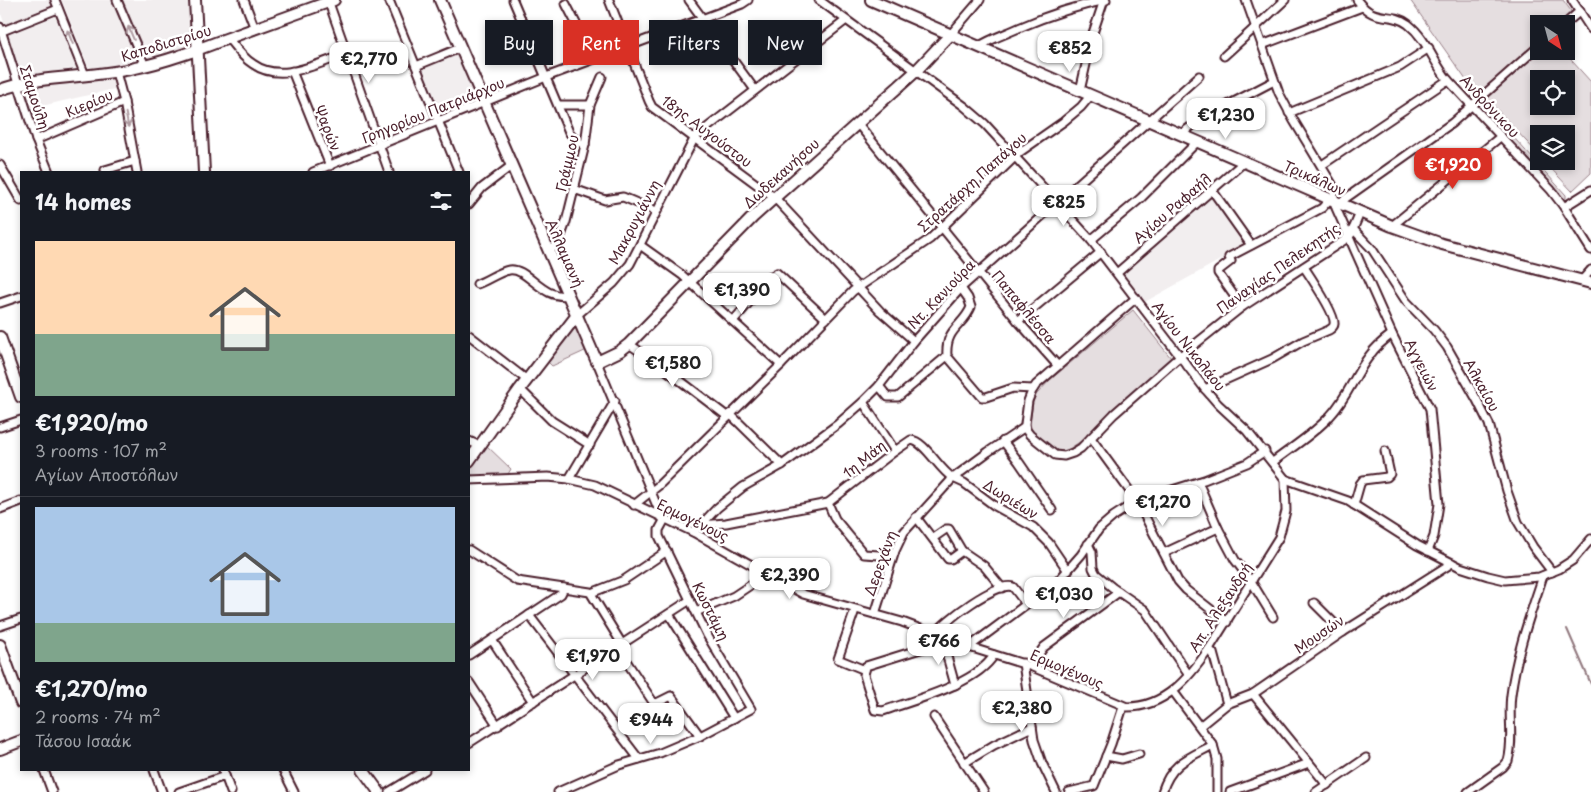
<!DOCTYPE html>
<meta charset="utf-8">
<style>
body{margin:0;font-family:"Playpen Sans",sans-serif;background:#20242c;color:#f1f3f6;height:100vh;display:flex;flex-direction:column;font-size:19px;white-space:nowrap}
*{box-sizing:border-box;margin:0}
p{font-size:16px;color:#9ea1a6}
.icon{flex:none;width:28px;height:28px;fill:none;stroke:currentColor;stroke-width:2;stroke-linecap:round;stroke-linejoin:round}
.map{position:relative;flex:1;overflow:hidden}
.details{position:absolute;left:20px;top:171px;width:450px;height:600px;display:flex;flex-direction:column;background:#171b24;border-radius:0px;box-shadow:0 2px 8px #0003}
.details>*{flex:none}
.top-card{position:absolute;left:485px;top:20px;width:475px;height:45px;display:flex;gap:10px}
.needle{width:32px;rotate:144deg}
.tools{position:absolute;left:1530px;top:15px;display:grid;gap:10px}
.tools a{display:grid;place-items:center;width:45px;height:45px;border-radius:0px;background:#171b24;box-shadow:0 2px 8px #0003;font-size:25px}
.price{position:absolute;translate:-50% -42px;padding:0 11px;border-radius:10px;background:#fff;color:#222;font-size:16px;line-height:32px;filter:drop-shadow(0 1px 2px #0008)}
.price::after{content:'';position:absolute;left:50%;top:30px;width:15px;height:11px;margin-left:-8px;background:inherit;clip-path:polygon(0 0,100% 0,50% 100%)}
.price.current{background:#d93025;color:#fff}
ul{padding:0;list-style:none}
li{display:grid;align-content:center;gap:10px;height:265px;padding:0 15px}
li+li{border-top:1px solid #363941}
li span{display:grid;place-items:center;height:155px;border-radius:0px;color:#555}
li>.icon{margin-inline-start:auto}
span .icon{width:90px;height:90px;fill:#fffc;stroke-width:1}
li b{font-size:21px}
h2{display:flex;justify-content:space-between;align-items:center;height:60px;padding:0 15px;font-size:21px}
.chip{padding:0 18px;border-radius:0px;background:#171b24;box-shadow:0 2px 8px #0003;font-size:18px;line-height:45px}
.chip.current{background:#d93025;color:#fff}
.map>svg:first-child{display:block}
.built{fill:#f2eeef}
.green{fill:#e5dee0;stroke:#987e86;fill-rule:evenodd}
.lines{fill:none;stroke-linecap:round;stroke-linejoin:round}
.stream{stroke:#91787e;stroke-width:2}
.street-casing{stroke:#4a1f2b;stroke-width:11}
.secondary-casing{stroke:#4a1f2b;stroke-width:14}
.street{stroke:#fff;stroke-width:7}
.secondary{stroke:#fff;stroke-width:10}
.oneway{stroke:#ae9aa0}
.labels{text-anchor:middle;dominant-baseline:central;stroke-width:5;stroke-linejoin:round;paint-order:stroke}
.street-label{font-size:14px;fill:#4a1f2b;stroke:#fff}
</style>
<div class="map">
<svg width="1591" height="792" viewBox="0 0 1591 792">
<rect width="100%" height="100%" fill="#fff"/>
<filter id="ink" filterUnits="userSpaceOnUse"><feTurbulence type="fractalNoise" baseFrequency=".02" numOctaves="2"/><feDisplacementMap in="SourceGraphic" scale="10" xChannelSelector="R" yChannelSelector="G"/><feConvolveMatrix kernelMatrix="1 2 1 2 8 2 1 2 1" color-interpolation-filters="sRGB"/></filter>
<g filter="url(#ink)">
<g class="built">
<path d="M0 0H49L52 6 5 25 0 11Z"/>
<path d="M62 0H111L136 60 116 67 90 70Z"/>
<path d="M123 0H191L194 43 146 60Z"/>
<path d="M55 17 76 68 20 77 8 35Z"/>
<path d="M461 53 480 98 442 114 423 69Z"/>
<path d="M112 77 114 89 29 109 23 89Z"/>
<path d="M1211 196 1247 245 1143 303 1122 274Z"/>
</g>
<g class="green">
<path d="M1410 0H1563L1571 11C1564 25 1552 24 1539 24V41L1478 97Z"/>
<path d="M1539 51H1563L1591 82V173L1572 191 1544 161H1566V134H1539V155L1487 99ZM1539 79H1566V106H1539Z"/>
<path d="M1499 125 1505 128 1566 195V198L1564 199 1496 129Z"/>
<path d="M1133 310 1171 358 1081 441 1066 451H1055L1033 433 1031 428 1030 423 1033 402 1036 395 1050 380Z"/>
<path d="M576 327 587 350 552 366 548 362Z"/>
<path d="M486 445 511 469 508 474 474 476 469 473V469Z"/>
</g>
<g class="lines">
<path class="stream" d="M1567 629 1591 684"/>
<defs>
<g id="street">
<path d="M55 0 85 75"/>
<path d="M117 0 145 66"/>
<path d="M244 0 255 29"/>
<path d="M328 0 389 172"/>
<path d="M389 0 459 172"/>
<path d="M513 0 569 132 576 141 585 145"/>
<path d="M609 0 649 101 652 107 774 197 880 311 914 341"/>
<path d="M689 0 755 90"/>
<path d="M819 0 964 106 985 124 1091 240 1205 389 1218 404 1247 431 1285 479 1348 501 1417 545 1460 567 1488 576 1505 580 1539 577 1559 569 1573 560 1591 539"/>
<path d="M1246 0 1279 93 1294 121 1332 184C1335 192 1333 200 1336 208L1392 334 1430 409 1439 504 1434 536 1428 551"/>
<path d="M1357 0C1376 25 1389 10 1408 24 1427 39 1433 62 1448 80L1551 190 1564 207 1591 250"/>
<path d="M1572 0 1591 29"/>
<path d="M566 4 594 58"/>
<path d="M1565 24 1580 11"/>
<path d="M0 27 36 140 49 172"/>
<path d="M0 32 58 9"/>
<path d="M950 35 980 0"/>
<path d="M228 38C235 47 243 58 253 64 281 84 318 63 347 54"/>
<path d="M1262 45 1362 7"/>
<path d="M978 47C992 38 1006 34 1021 27 1049 15 1076 6 1106 0"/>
<path d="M1224 56 1285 0"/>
<path d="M416 66 460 48"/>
<path d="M292 71 330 166"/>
<path d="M116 72 124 102 137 172"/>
<path d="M1080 91 1093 33 1104 0"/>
<path d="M558 105H590"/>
<path d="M1289 113 1400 67 1429 48"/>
<path d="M858 124 1018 321 1058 366"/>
<path d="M1181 134 1201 119 1274 81"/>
<path d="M36 140 124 102"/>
<path d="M0 165 21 201"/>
<path d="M1322 165 1448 80"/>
<path d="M105 170 135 161"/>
<path d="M313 172 546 77 742 4 748 0"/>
<path d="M574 189 605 200 623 197 656 211"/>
<path d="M1212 190 1251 245"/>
<path d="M1339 203 1452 123 1539 46"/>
<path d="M469 204 482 188 511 166"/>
<path d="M1564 207 1591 190"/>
<path d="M1392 226 1500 137"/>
<path d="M1353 229 1372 249 1406 301 1434 330 1447 347 1477 400 1489 424 1507 491 1518 522 1533 547 1552 572"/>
<path d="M1091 240 1141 198 1197 142"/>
<path d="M640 245 682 275 781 365"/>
<path d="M549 253 559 241 566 222 585 145 590 105 602 77"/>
<path d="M1117 273 1244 162"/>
<path d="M1582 280 1591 270"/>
<path d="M477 284C487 281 498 272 509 270 528 267 542 301 569 295"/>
<path d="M961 288 968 298 971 307C963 327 945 328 947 356L982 397H986L1013 388 1033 389"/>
<path d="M1136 298 1036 385 1032 391 1028 401 1025 424 1026 430 1030 435 1055 455 1064 456 1073 453 1081 448 1114 414 1179 357 1242 307 1343 241 1351 234 1360 213"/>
<path d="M0 303 21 296"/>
<path d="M1242 307 1218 273V271L1231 261 1229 257 1322 208 1330 199"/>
<path d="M577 315 614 283 630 264 695 137 845 21"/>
<path d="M733 321 772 276 777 273 826 319"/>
<path d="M1018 321 1101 252"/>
<path d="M469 335 527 380"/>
<path d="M629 344 661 366 728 417"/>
<path d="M597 362 662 518"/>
<path d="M879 386 888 397H898L947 356"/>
<path d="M520 389 552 421 590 445"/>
<path d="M1205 389 1272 359 1303 341 1329 330C1332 328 1334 327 1334 324 1336 315 1310 276 1304 267"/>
<path d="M863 402 895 451"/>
<path d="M730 414 782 465"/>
<path d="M0 427 21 420"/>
<path d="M1091 438 1137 501 1178 581 1186 590 1227 622"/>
<path d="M469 441 480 446"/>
<path d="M1003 441 1019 462 1052 510"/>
<path d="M1273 462C1292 447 1314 434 1330 416 1347 398 1355 374 1370 355 1376 346 1384 340 1392 334"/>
<path d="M569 479 615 401"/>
<path d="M469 480 548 477 569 479 595 485 693 532 803 594 902 622 969 647 1030 666 1127 707C1165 707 1189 678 1209 649L1279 537 1286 511 1285 479"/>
<path d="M1198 482 1218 528 1235 560 1251 581 1273 617"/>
<path d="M828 503 835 519 864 554 879 555 894 553"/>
<path d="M634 505 658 486 781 365 853 291 930 239 1020 152 1063 122 1081 107 1091 95"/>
<path d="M1354 505 1360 484 1363 480 1387 477 1390 474 1385 451"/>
<path d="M0 509 21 501"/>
<path d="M916 517 948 559H951L962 551 984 566 1002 588"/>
<path d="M701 525 717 508 743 487 782 465 838 424 863 402 879 386 914 341 961 288 1199 76"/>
<path d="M693 532 701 525 726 523 828 503 895 451 911 440C925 441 939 470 953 478L988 452 1025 427"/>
<path d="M933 538 946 529H949L962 551"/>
<path d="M1088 544 1092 552 1093 568 1096 574 1113 588 1145 610 1188 674"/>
<path d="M469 550 517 581 590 592 622 644"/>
<path d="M1164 553 1218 528"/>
<path d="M591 593 624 580 667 551"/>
<path d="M1314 603 1343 632"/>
<path d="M855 610 838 659 865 670"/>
<path d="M696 612 734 596 767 574"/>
<path d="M669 614 734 718"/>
<path d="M875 614 895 551 904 532 953 478 964 483 995 506 1033 527 1049 543 1068 571"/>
<path d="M529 615 639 759"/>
<path d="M0 626 21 619"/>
<path d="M935 634C945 620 997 581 1013 587L1026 604"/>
<path d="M945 638 943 642 866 666 864 675 875 710 883 711C914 700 977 684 994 655"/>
<path d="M492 640 533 702"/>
<path d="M943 642 955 685"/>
<path d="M617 647 653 702 657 703 671 696 700 736"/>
<path d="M969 647 1059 580 1081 555 1099 529 1114 516 1137 501 1204 480 1247 463 1265 451"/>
<path d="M1209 649 1213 653 1227 704"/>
<path d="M469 655 561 594 564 588"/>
<path d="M1023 663 1034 740 1042 763 1056 792"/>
<path d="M1030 666 1044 647 1119 592"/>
<path d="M469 682 498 726"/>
<path d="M1173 691 1213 745 1217 759V792"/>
<path d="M1253 694 1327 785"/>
<path d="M934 717 984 792"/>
<path d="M1200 726 1227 704 1253 694 1343 632 1452 563"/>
<path d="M469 743 690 600"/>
<path d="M1106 756 1122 759 1139 754"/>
<path d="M964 763 994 745 1032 727"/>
<path d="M44 770 52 792"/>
<path d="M154 770 162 792"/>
<path d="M223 770 231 792"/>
<path d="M283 770 294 792"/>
<path d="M179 792 225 776"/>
<path d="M389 792 425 770"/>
<path d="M558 792 619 765 660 753 700 736 751 709 707 635 659 536V530L665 519"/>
<path d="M1069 792 1094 786 1111 744 1123 707"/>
<path d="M1162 792C1171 763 1188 758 1213 745"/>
<path d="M1230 792 1309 763"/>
<path d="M1316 792 1366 758"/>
<path d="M1468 792 1503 767 1508 761C1514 740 1508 717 1511 695 1516 654 1530 615 1543 576"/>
</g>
<g id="secondary">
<path d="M195 0 204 172"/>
<path d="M440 0 597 362 620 351 629 344 753 217 915 72 950 35"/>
<path d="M871 0 1392 226 1442 244 1591 283"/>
<path d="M0 90C43 74 91 79 135 68 165 62 194 51 223 40 260 27 297 13 334 0"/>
<path d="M0 337 21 397"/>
<path d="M469 461 520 389 577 315"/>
<path d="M0 645 21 703"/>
<path d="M0 749 21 741"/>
<path d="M363 770 379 792"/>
</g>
</defs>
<use href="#street" class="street-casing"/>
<use href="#secondary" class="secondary-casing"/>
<use href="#street" class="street"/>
<use href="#secondary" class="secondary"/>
</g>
<defs><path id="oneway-shaft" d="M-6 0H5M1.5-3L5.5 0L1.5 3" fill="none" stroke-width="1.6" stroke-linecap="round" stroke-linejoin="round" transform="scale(1.25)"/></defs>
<g class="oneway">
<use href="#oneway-shaft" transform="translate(131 33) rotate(-113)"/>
<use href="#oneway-shaft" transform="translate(70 37) rotate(-112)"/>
<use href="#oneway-shaft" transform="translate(127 120) rotate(79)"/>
</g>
</g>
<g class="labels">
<g class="street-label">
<text transform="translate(166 43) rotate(-17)">Καποδιστρίου</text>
<text transform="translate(35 97) rotate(72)">Σταμούλη</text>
<text transform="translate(89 103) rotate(-23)">Κιερίου</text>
<text transform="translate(1490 106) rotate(47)">Ανδρόνικου</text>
<text transform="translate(433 110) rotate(-22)">Γρηγορίου Πατριάρχου</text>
<text transform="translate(328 128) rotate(68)">Ψαρών</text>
<text transform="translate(707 131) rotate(37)">18ης Αυγούστου</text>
<text transform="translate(567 163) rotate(-77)">Γράμμου</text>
<text transform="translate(781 173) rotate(-42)">Δωδεκανήσου</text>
<text transform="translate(1315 178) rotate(24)">Τρικάλων</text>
<text transform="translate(972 182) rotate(-42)">Στρατάρχη Παπάγου</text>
<text transform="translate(1172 208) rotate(-41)">Αγίου Ραφαήλ</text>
<text transform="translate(634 222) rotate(-62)">Μακρυγιάννη</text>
<text transform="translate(565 253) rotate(66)">Αλλαμανή</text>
<text transform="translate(1278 268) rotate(-35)">Παναγίας Πελεκητής</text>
<text transform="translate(941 294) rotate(-46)">Ντ. Κανιούρα</text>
<text transform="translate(1024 307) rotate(50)">Παπαφλέσσα</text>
<text transform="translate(1189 346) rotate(52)">Αγίου Νικολάου</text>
<text transform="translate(1422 365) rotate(63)">Αγγειών</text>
<text transform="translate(1482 385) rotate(61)">Αλκαίου</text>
<text transform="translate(864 459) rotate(-39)">1η Μάη</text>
<text transform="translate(1011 499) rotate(32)">Δωριέων</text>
<text transform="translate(693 520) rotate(26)">Ερμογένους</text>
<text transform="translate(880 563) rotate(-70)">Δερεχάνη</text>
<text transform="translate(1220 607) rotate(-57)">Απ. Αλεξανδρή</text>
<text transform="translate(711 611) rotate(63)">Κωστάμη</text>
<text transform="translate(1319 634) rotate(-34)">Μουσών</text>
<text transform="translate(1067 669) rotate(23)">Ερμογένους</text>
</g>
</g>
</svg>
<div class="tools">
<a><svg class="needle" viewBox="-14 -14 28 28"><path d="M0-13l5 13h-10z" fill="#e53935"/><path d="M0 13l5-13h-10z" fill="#9ea1a6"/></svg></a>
<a><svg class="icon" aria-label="locate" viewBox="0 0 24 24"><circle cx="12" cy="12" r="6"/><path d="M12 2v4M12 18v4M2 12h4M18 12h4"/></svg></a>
<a><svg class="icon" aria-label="layers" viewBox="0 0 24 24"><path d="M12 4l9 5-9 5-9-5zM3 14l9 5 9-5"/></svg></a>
</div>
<b class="price" style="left:1070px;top:73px">€852</b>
<b class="price" style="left:369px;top:84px">€2,770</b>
<b class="price" style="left:1226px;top:140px">€1,230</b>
<b class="price current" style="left:1453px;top:190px">€1,920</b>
<b class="price" style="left:1064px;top:227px">€825</b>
<b class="price" style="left:742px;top:315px">€1,390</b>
<b class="price" style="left:673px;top:388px">€1,580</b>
<b class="price" style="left:1163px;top:527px">€1,270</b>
<b class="price" style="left:790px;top:600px">€2,390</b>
<b class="price" style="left:1064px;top:619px">€1,030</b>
<b class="price" style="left:939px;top:666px">€766</b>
<b class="price" style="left:593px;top:681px">€1,970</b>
<b class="price" style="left:1022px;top:733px">€2,380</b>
<b class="price" style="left:651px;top:745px">€944</b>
<div class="top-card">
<a class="chip">Buy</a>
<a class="chip current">Rent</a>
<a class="chip">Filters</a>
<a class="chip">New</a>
</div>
<section class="details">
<h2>14 homes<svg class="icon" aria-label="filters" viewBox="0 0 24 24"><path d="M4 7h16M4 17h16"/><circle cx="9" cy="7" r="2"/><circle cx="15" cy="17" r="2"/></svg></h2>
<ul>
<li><span style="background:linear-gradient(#ffd9b3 60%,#7fa58c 0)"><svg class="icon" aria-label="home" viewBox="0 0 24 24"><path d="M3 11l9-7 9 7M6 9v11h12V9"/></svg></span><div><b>€1,920/mo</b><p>3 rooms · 107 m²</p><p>Αγίων Αποστόλων</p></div></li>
<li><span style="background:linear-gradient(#a9c7e8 75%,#7fa58c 0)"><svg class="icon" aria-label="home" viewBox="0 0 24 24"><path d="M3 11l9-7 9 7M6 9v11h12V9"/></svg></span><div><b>€1,270/mo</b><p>2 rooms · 74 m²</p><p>Τάσου Ισαάκ</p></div></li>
</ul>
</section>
</div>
